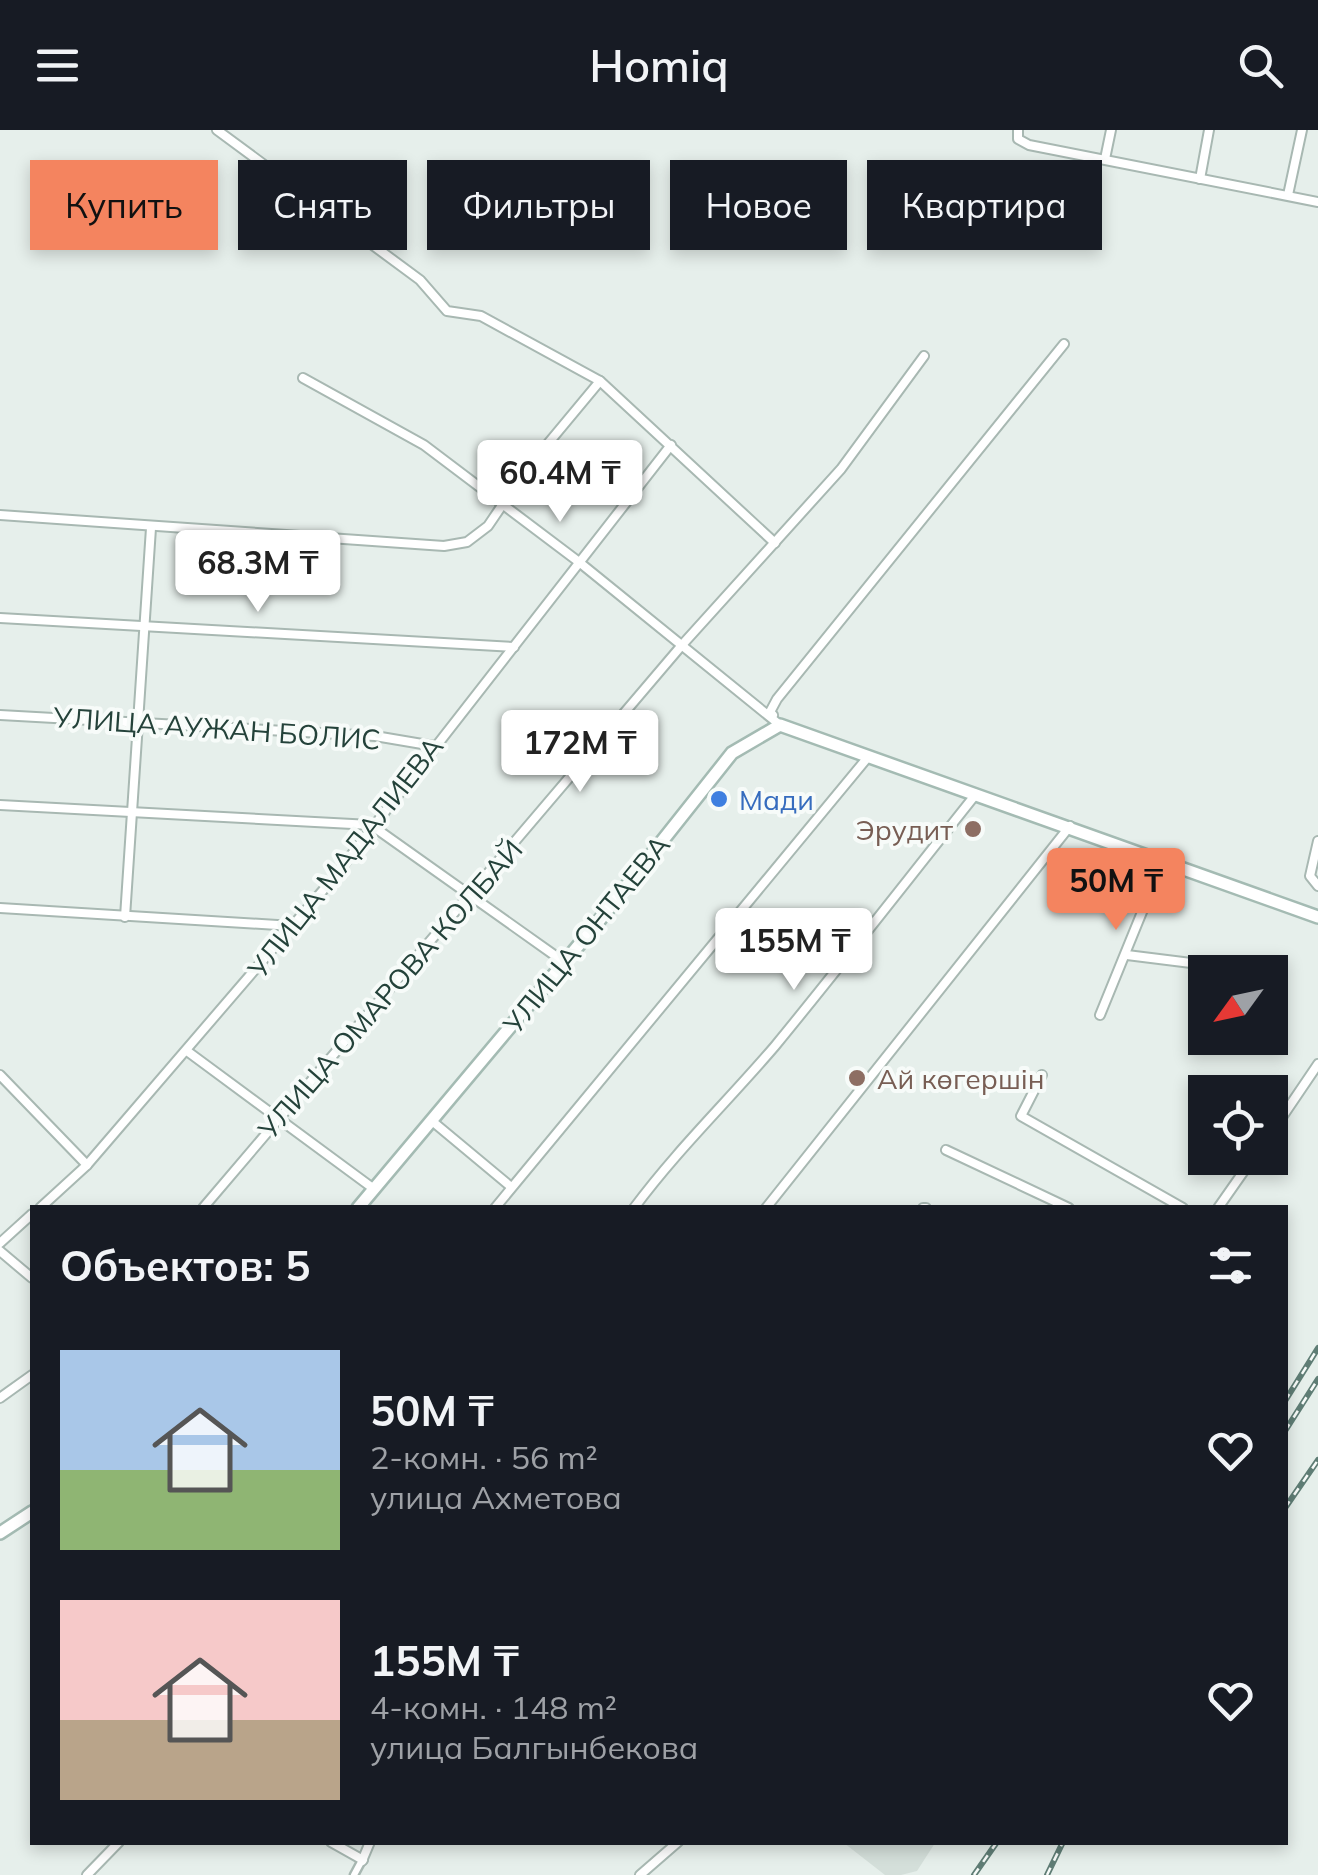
<!DOCTYPE html>
<html lang="ru">
<meta charset="utf-8">
<style>
body{margin:0;font-family:Mulish,sans-serif;background:#20242c;color:#f1f3f6;height:100vh;display:flex;flex-direction:column;font-size:38px;white-space:nowrap}
*{box-sizing:border-box;margin:0}
p{font-size:32px;color:#9ea1a6}
.icon{flex:none;width:55px;height:55px;fill:none;stroke:currentColor;stroke-width:2;stroke-linecap:round;stroke-linejoin:round}
.map{position:relative;flex:1;overflow:hidden}
.panel{position:absolute;left:30px;top:1075px;width:1258px;height:640px;display:flex;flex-direction:column;background:#171b24;border-radius:0px;box-shadow:0 5px 15px #0003}
.panel>*{flex:none}
.guide{position:absolute;left:30px;top:30px;width:1260px;height:90px;display:flex;gap:20px}
.needle{width:65px;rotate:237deg}
.fabs{position:absolute;left:1188px;top:825px;display:grid;gap:20px}
.fabs a{display:grid;place-items:center;width:100px;height:100px;border-radius:0px;background:#171b24;box-shadow:0 5px 15px #0003;font-size:50px}
.price{position:absolute;translate:-50% -85px;padding:0 22px;border-radius:10px;background:#fff;color:#222;font-size:32px;line-height:65px;filter:drop-shadow(0 2px 5px #0008)}
.price::after{content:'';position:absolute;left:50%;top:60px;width:30px;height:22px;margin-left:-15px;background:inherit;clip-path:polygon(0 0,100% 0,50% 100%)}
.price.selected{background:#f4845f;color:#111}
ul{padding:0;list-style:none}
li{display:flex;align-items:center;gap:30px;height:250px;padding:0 30px}
li span{display:grid;place-items:center;flex:none;width:280px;height:200px;border-radius:0px;color:#555}
li>.icon{margin-inline-start:auto}
span .icon{width:120px;height:120px;fill:#fffc;stroke-width:1}
li b{font-size:42px}
h2{display:flex;justify-content:space-between;align-items:center;height:120px;padding:0 30px;font-size:42px}
.chip{padding:0 35px;border-radius:0px;background:#171b24;box-shadow:0 5px 15px #0003;font-size:35px;line-height:90px}
.chip.selected{background:#f4845f;color:#111}
header{display:flex;justify-content:space-between;align-items:center;height:130px;padding:0 30px;background:#171b24;font-size:45px;font-weight:600}
.map>svg:first-child{display:block}
.built{fill:#d4dfda}
.lines{fill:none;stroke-linecap:round;stroke-linejoin:round}
.pedestrian-casing{stroke:#a8b8b2;stroke-width:11}
.minor-casing{stroke:#a8b8b2;stroke-width:12}
.secondary-casing{stroke:#a4bbb3;stroke-width:16}
.pedestrian{stroke:#fff;stroke-width:6}
.minor{stroke:#fff;stroke-width:8}
.secondary{stroke:#fff;stroke-width:11}
.rail-casing{stroke:#5f7d75;stroke-width:6}
.rail{stroke:#f7fbf9;stroke-width:2.5;stroke-dasharray:8;stroke-linecap:butt}
.shop-dot{fill:#3f7fe0;stroke:#f7fbf9;stroke-width:4}
.education-dot{fill:#8d6e63;stroke:#f7fbf9;stroke-width:4}
.labels{text-anchor:middle;dominant-baseline:central;stroke-width:8;stroke-linejoin:round;paint-order:stroke}
.street-label{font-size:28px;fill:#24423a;stroke:#f7fbf9}
.shop-label{font-size:28px;fill:#366cbe;stroke:#f7fbf9;text-anchor:start}
.education-label{font-size:28px;fill:#785e54;stroke:#f7fbf9;text-anchor:end}
</style>
<header><svg class="icon" aria-label="menu" viewBox="0 0 24 24"><path d="M4 6h16M4 12h16M4 18h16"/></svg>Homiq<svg class="icon" aria-label="search" viewBox="0 0 24 24"><circle cx="10" cy="10" r="6"/><path d="M15 15l6 6"/></svg></header>
<div class="map">
<svg width="1318" height="1745" viewBox="0 0 1318 1745">
<rect width="100%" height="100%" fill="#e6efeb"/>
<path class="built" d="M844 1713H935L917 1741 901 1745H885Z"/>
<g class="lines">
<defs>
<path id="pedestrian" d="M354 1745 361 1732"/>
<g id="minor">
<path d="M217 0 420 150 447 181 481 186 600 251 775 413"/>
<path d="M1018 0V9L1029 15 1318 72"/>
<path d="M1105 29 1111 0"/>
<path d="M1200 49 1209 0"/>
<path d="M1288 65 1302 0"/>
<path d="M303 248 424 315 579 432 780 595"/>
<path d="M0 385 444 416 467 412 488 396 526 340 600 251"/>
<path d="M0 488 514 517"/>
<path d="M0 585 375 606 434 616"/>
<path d="M773 585 770 582 777 569 1064 214"/>
<path d="M0 675 371 695 564 832"/>
<path d="M1318 711 1310 746 1318 756"/>
<path d="M0 778 293 796"/>
<path d="M125 787 151 398"/>
<path d="M1127 825 1191 833"/>
<path d="M1100 885 1162 733"/>
<path d="M187 921 374 1059"/>
<path d="M0 945 87 1035"/>
<path d="M1042 945 1021 986 1183 1078"/>
<path d="M432 991 510 1056"/>
<path d="M1270 1005 1318 934"/>
<path d="M946 1020 1069 1078"/>
<path d="M40 1078 87 1035 331 751 671 315"/>
<path d="M203 1078 682 515 841 339 924 226"/>
<path d="M495 1078 868 627"/>
<path d="M634 1078C677 1020 728 971 775 916 843 833 909 748 976 664"/>
<path d="M766 1078 1070 696"/>
<path d="M923 1078H926"/>
<path d="M1218 1078 1253 1028"/>
<path d="M0 1113 32 1084"/>
<path d="M0 1121 32 1148"/>
<path d="M0 1268 32 1245"/>
<path d="M331 1712 363 1730"/>
<path d="M362 1731 370 1712"/>
<path d="M87 1745 119 1712"/>
<path d="M640 1745 678 1712"/>
</g>
<g id="secondary">
<path d="M358 1078 594 797 732 623 780 595 1318 787"/>
<path d="M0 1403 32 1382"/>
</g>
</defs>
<use href="#pedestrian" class="pedestrian-casing"/>
<use href="#minor" class="minor-casing"/>
<use href="#secondary" class="secondary-casing"/>
<use href="#pedestrian" class="pedestrian"/>
<use href="#minor" class="minor"/>
<use href="#secondary" class="secondary"/>
<defs>
<g id="rail">
<path d="M1285 1271 1318 1218"/>
<path d="M1285 1301 1318 1249"/>
<path d="M1285 1378 1318 1330"/>
<path d="M974 1745 997 1712"/>
<path d="M1047 1745 1063 1712"/>
</g>
</defs>
<use href="#rail" class="rail-casing"/>
<use href="#rail" class="rail"/>
</g>
<circle class="shop-dot" cx="719" cy="669" r="10"/>
<g class="education-dot">
<circle cx="973" cy="699" r="10"/>
<circle cx="857" cy="948" r="10"/>
</g>
<g class="labels">
<g class="street-label">
<text transform="translate(217 598) rotate(4)">УЛИЦА АУЖАН БОЛИС</text>
<text transform="translate(345 727) rotate(-52)">УЛИЦА МАДАЛИЕВА</text>
<text transform="translate(586 804) rotate(-51)">УЛИЦА ОНТАЕВА</text>
<text transform="translate(390 859) rotate(-49)">УЛИЦА ОМАРОВА КОЛБАЙ</text>
</g>
<g class="shop-label">
<text x="739" y="669">Мади</text>
</g>
<g class="education-label">
<text x="953" y="699">Эрудит</text>
<text x="877" y="948" text-anchor="start">Ай көгершін</text>
</g>
</g>
</svg>
<div class="fabs">
<a><svg class="needle" viewBox="-14 -14 28 28"><path d="M0-13l5 13h-10z" fill="#e53935"/><path d="M0 13l5-13h-10z" fill="#9ea1a6"/></svg></a>
<a><svg class="icon" aria-label="locate" viewBox="0 0 24 24"><circle cx="12" cy="12" r="6"/><path d="M12 2v4M12 18v4M2 12h4M18 12h4"/></svg></a>
</div>
<b class="price" style="left:560px;top:395px">60.4M ₸</b>
<b class="price" style="left:258px;top:485px">68.3M ₸</b>
<b class="price" style="left:580px;top:665px">172M ₸</b>
<b class="price selected" style="left:1116px;top:803px">50M ₸</b>
<b class="price" style="left:794px;top:863px">155M ₸</b>
<div class="guide">
<a class="chip selected">Купить</a>
<a class="chip">Снять</a>
<a class="chip">Фильтры</a>
<a class="chip">Новое</a>
<a class="chip">Квартира</a>
</div>
<section class="panel">
<h2>Объектов: 5<svg class="icon" aria-label="filters" viewBox="0 0 24 24"><path d="M4 7h16M4 17h16"/><circle cx="9" cy="7" r="2"/><circle cx="15" cy="17" r="2"/></svg></h2>
<ul>
<li><span style="background:linear-gradient(#a9c7e8 60%,#8fb573 0)"><svg class="icon" aria-label="home" viewBox="0 0 24 24"><path d="M3 11l9-7 9 7M6 9v11h12V9"/></svg></span><div><b>50M ₸</b><p>2-комн. · 56 m²</p><p>улица Ахметова</p></div><svg class="icon" aria-label="heart" viewBox="0 0 24 24"><path d="M12 20l-8-8c-3-5 5-10 8-4 3-6 11-1 8 4z"/></svg></li>
<li><span style="background:linear-gradient(#f6c9c9 60%,#b9a48a 0)"><svg class="icon" aria-label="home" viewBox="0 0 24 24"><path d="M3 11l9-7 9 7M6 9v11h12V9"/></svg></span><div><b>155M ₸</b><p>4-комн. · 148 m²</p><p>улица Балгынбекова</p></div><svg class="icon" aria-label="heart" viewBox="0 0 24 24"><path d="M12 20l-8-8c-3-5 5-10 8-4 3-6 11-1 8 4z"/></svg></li>
</ul>
</section>
</div>
